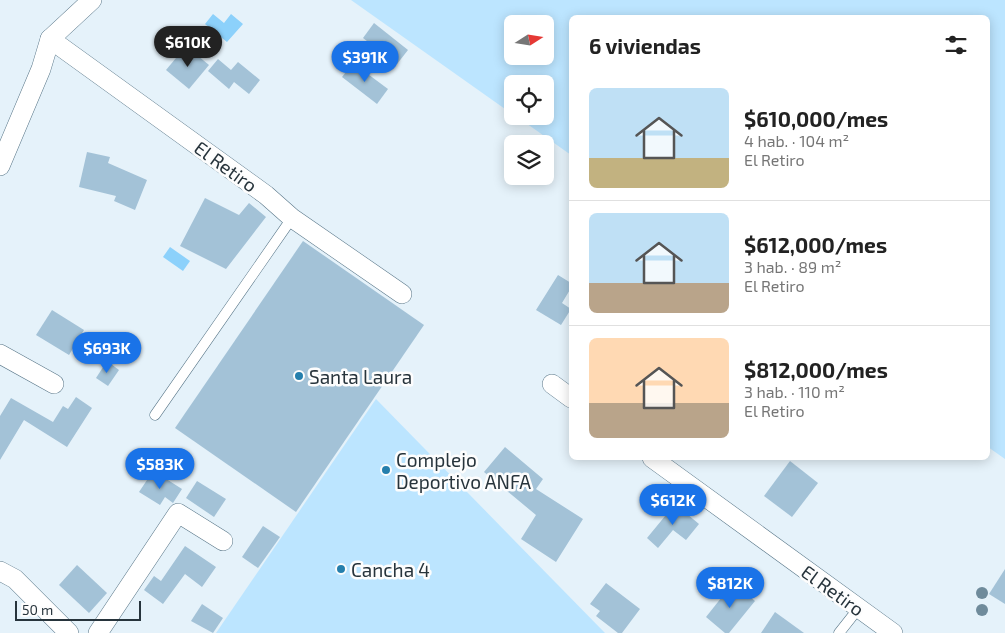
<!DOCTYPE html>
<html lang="es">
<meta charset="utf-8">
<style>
body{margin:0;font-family:"Exo 2",sans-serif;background:#f6f6f6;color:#222;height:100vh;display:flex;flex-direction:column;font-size:19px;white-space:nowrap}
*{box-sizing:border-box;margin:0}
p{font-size:16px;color:#767676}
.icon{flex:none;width:28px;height:28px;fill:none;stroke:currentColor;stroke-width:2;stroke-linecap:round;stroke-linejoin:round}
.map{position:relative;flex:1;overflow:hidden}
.details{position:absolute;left:569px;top:15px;width:421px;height:445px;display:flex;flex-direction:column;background:#fff;border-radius:8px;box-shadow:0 2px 12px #0003}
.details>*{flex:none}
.needle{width:32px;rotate:78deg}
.fabs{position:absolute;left:504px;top:15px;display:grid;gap:10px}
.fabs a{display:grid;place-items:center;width:50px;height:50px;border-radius:8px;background:#fff;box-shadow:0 2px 12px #0003;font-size:25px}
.scale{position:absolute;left:15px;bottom:12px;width:126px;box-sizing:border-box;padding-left:5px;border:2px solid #27343c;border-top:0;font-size:14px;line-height:18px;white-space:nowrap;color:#27343c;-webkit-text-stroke:4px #fdfdfd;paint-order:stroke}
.price{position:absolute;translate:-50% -42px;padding:0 11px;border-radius:18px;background:#1a73e8;color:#fff;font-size:16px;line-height:32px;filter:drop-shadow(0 1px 2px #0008)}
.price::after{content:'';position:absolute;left:50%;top:30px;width:15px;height:11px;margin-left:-8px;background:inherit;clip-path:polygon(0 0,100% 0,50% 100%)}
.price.current{background:#222;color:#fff}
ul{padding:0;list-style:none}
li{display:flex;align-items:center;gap:15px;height:125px;padding:0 20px}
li+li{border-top:1px solid #e0e0e0}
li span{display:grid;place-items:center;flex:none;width:140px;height:100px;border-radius:8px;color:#555}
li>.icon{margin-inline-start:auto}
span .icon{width:60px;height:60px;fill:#fffc;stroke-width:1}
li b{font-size:21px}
h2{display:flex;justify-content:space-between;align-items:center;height:60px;padding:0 20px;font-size:21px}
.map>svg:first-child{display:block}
.green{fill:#bce5ff;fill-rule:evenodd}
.water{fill:#8cd1fb}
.building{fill:#a3c2d7}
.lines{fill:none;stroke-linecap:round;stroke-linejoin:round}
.lane-casing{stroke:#577587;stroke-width:11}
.street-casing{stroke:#577587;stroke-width:20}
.lane{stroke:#fff;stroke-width:10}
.street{stroke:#fff;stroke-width:19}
.tree{fill:#6f8b9b}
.poi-dot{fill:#257fad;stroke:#fdfdfd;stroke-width:2}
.labels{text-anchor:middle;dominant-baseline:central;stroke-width:5;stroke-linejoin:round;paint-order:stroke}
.street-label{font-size:19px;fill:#27343c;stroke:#fdfdfd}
.poi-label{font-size:19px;fill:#27343c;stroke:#fdfdfd;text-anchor:start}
</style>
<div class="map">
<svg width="1005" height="633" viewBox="0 0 1005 633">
<rect width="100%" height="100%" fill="#e5f2fa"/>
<g class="green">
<path d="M351 0H1005V459L988 447V18H571V155L516 116H545V84H512V114ZM512 24H545V56H512Z"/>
<path d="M376 399 605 633H216Z"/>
</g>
<g class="water">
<path d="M213 14 224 23 231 14 243 24 227 42 205 24Z"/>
<path d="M170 247 190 261 183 271 163 257Z"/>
</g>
<g class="building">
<path d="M374 23 408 50 397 64 363 38Z"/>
<path d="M186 46 209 65 189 89 166 70Z"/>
<path d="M218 59 231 70 238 62 260 80 249 94 234 82 229 89 208 71Z"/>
<path d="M353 63 388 89 377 104 342 77Z"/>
<path d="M87 152 110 157 108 163 147 180 135 210 114 201 116 196 79 187Z"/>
<path d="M205 198 239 215 249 203 266 217 226 269 180 246Z"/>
<path d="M303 241 424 325 296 512 175 428Z"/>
<path d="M558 275 571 283V288L562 303 571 309 561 325 536 310Z"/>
<path d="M52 310 84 330 69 355 36 335Z"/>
<path d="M107 361 119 370 108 386 96 378Z"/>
<path d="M76 397 92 408 67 447 24 420 0 460V416L11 398 53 422 63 406 68 409Z"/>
<path d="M505 447 543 479 536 489 583 519 556 562 521 539 536 515 484 472Z"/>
<path d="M790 461 818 483 792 517 764 496Z"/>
<path d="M160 475 182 489 173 503 165 497 160 505 139 492 149 477 156 481Z"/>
<path d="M197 481 226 499 214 517 186 498Z"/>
<path d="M675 504 699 524 686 540 673 530 658 548 647 538Z"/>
<path d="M263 526 280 537 258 568 242 557Z"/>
<path d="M185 546 216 567 202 587 185 574 163 604 144 590 154 576 161 581Z"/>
<path d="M77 565 107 593 89 613 59 585Z"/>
<path d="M1005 569V604L989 594Z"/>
<path d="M606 583 640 609 622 633H618L596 616 600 611 590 604Z"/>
<path d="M733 583 755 601 729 633H725L706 617Z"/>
<path d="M202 604 223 618 213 633 191 621Z"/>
<path d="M775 612 804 633H761Z"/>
</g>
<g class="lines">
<defs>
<g id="lane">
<path d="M155 415 292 218"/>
<path d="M839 633 858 609"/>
</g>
<g id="street">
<path d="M50 39 266 195 292 218 402 294"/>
<path d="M0 166 41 69 50 39 92 0"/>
<path d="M0 354 54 384"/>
<path d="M552 384 571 398"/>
<path d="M652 458 893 633"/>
<path d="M0 571 15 579 69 633"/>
<path d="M98 633 178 513 223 541"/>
</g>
</defs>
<use href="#lane" class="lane-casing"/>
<use href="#street" class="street-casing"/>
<use href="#lane" class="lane"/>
<use href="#street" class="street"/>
</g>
<g class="tree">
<circle cx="982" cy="593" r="6"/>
<circle cx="982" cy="610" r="6"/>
</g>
<g class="poi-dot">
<circle cx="299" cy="376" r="5"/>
<circle cx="386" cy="470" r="5"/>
<circle cx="341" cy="569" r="5"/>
</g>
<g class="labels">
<g class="street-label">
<text transform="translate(226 166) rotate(36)">El Retiro</text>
<text transform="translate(833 590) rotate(36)">El Retiro</text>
</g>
<g class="poi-label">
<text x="309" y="376">Santa Laura</text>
<text x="396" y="459">Complejo<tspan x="396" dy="22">Deportivo ANFA</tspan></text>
<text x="351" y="569">Cancha 4</text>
</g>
</g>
</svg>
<div class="fabs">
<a><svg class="needle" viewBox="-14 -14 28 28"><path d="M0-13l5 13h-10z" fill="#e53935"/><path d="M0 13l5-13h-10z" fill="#767676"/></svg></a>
<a><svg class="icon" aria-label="locate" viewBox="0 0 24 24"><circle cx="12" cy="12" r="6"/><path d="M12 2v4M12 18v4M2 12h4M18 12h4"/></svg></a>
<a><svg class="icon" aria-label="layers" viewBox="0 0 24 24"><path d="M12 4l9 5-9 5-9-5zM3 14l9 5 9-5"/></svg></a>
</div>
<div class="scale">50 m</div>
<b class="price current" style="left:188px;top:68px">$610K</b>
<b class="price" style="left:365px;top:83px">$391K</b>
<b class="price" style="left:107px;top:374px">$693K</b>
<b class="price" style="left:160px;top:490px">$583K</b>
<b class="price" style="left:673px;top:526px">$612K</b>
<b class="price" style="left:730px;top:609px">$812K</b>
<section class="details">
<h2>6 viviendas<svg class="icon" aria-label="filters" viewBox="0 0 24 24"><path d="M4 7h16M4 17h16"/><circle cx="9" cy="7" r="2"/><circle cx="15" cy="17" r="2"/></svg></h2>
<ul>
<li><span style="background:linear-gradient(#bfe0f5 70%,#c2b280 0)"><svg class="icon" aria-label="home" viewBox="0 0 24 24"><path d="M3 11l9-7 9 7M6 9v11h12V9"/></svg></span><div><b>$610,000/mes</b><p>4 hab. · 104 m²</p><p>El Retiro</p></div></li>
<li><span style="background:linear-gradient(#bfe0f5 70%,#b9a48a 0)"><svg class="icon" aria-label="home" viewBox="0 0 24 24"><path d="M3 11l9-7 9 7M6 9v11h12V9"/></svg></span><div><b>$612,000/mes</b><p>3 hab. · 89 m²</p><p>El Retiro</p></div></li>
<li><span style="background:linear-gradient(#ffd9b3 65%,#b9a48a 0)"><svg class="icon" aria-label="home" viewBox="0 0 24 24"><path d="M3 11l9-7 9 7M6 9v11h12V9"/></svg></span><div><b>$812,000/mes</b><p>3 hab. · 110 m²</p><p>El Retiro</p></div></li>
</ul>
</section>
</div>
